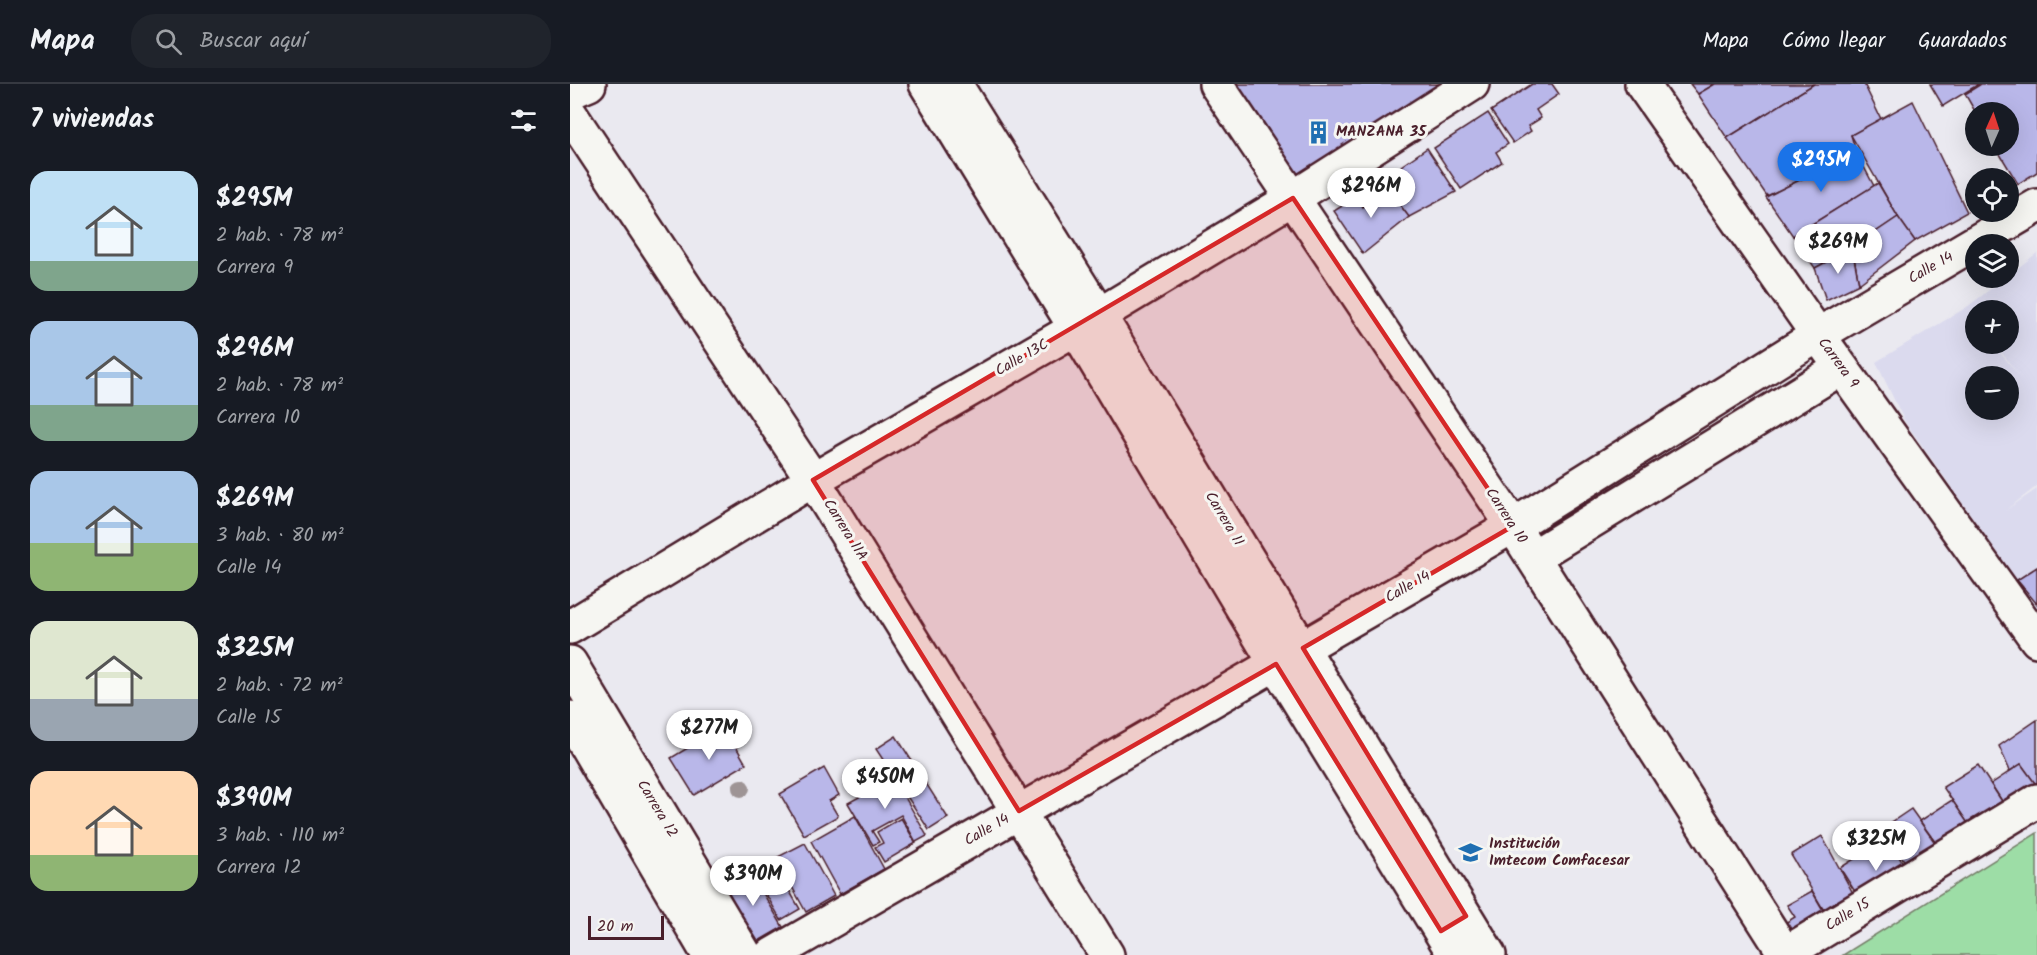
<!DOCTYPE html>
<html lang="es">
<meta charset="utf-8">
<style>
body{margin:0;font-family:Kalam,sans-serif;background:#20242c;color:#f1f3f6;height:100vh;display:flex;flex-direction:column;font-size:22px;white-space:nowrap}
*{box-sizing:border-box;margin:0}
p{font-size:20px;color:#9ea1a6}
.icon{flex:none;width:33px;height:33px;fill:none;stroke:currentColor;stroke-width:2;stroke-linecap:round;stroke-linejoin:round}
.map{position:relative;flex:1;overflow:hidden}
.drawer{display:flex;flex-direction:column;background:#171b24;width:570px}
.drawer>*{flex:none}
.needle{width:39px;rotate:3deg}
.buttons{position:absolute;left:1395px;top:18px;display:grid;gap:12px}
.buttons a{display:grid;place-items:center;width:54px;height:54px;border-radius:50%;background:#171b24;box-shadow:0 6px 24px #0002;font-size:30px}
.scale{position:absolute;left:18px;bottom:15px;width:76px;box-sizing:border-box;padding-left:6px;border:3px solid #4a1f2b;border-top:0;font-size:16px;line-height:21px;white-space:nowrap;color:#4a1f2b;-webkit-text-stroke:4px #f6f6f2;paint-order:stroke}
.price{position:absolute;translate:-50% -51px;padding:0 14px;border-radius:21px;background:#fff;color:#222;font-size:20px;line-height:39px;filter:drop-shadow(0 2px 3px #0008)}
.price::after{content:'';position:absolute;left:50%;top:36px;width:18px;height:14px;margin-left:-9px;background:inherit;clip-path:polygon(0 0,100% 0,50% 100%)}
.price.active{background:#1a73e8;color:#fff}
ul{padding:0;list-style:none}
li{display:flex;align-items:center;gap:18px;height:150px;padding:0 30px}
li span{display:grid;place-items:center;flex:none;width:168px;height:120px;border-radius:18px;color:#555}
li>.icon{margin-inline-start:auto}
span .icon{width:72px;height:72px;fill:#fffc;stroke-width:1}
li b{font-size:26px}
h2{display:flex;justify-content:space-between;align-items:center;height:72px;padding:0 30px;font-size:26px}
header{display:flex;align-items:center;gap:36px;box-sizing:border-box;height:84px;padding:0 30px;background:#171b24;border-bottom:2px solid #363941}
header strong{font-size:28px}
nav{display:flex;gap:33px;margin-inline-start:auto;font-size:21px}
.search{width:420px;height:54px;background:#20242c;display:flex;align-items:center;gap:15px;box-sizing:border-box;padding:0 21px;border-radius:24px;color:#9ea1a6;font-size:22px}
main{display:flex;flex:1;min-height:0}
.map>svg:first-child{display:block}
.built{fill:#dbdaee;fill-rule:evenodd}
.green{fill:#9ddda6;stroke:#747e68;stroke-width:1.5}
.building{fill:#b9b7e9;stroke:#4a1f2b;stroke-width:1.5}
.lines{fill:none;stroke-linecap:round;stroke-linejoin:round}
.minor-casing{stroke:#4a1f2b;stroke-width:38}
.major-casing{stroke:#4a1f2b;stroke-width:38}
.minor{stroke:#f6f6f2;stroke-width:33}
.major{stroke:#f6f6f2;stroke-width:33}
.tree{fill:#9e9495}
.marked{fill:#d62828;fill-opacity:0.2;stroke:#d62828;stroke-width:4.5;stroke-linejoin:round}
.labels{text-anchor:middle;dominant-baseline:central;stroke-width:6;stroke-linejoin:round;paint-order:stroke}
.poi-label{font-size:15px;font-weight:bold;fill:#4a1f2b;stroke:#f6f6f2;text-anchor:start}
.street-label{font-size:15px;fill:#4a1f2b;stroke:#f6f6f2}
</style>
<header>
<strong>Mapa</strong>
<div class="search"><svg class="icon" aria-label="search" viewBox="0 0 24 24"><circle cx="10" cy="10" r="6"/><path d="M15 15l6 6"/></svg>Buscar aquí</div>
<nav><a>Mapa</a><a>Cómo llegar</a><a>Guardados</a></nav>
</header>
<main>
<section class="drawer">
<h2>7 viviendas<svg class="icon" aria-label="filters" viewBox="0 0 24 24"><path d="M4 7h16M4 17h16"/><circle cx="9" cy="7" r="2"/><circle cx="15" cy="17" r="2"/></svg></h2>
<ul>
<li><span style="background:linear-gradient(#bfe0f5 75%,#7fa58c 0)"><svg class="icon" aria-label="home" viewBox="0 0 24 24"><path d="M3 11l9-7 9 7M6 9v11h12V9"/></svg></span><div><b>$295M</b><p>2 hab. · 78 m²</p><p>Carrera 9</p></div></li>
<li><span style="background:linear-gradient(#a9c7e8 70%,#7fa58c 0)"><svg class="icon" aria-label="home" viewBox="0 0 24 24"><path d="M3 11l9-7 9 7M6 9v11h12V9"/></svg></span><div><b>$296M</b><p>2 hab. · 78 m²</p><p>Carrera 10</p></div></li>
<li><span style="background:linear-gradient(#a9c7e8 60%,#8fb573 0)"><svg class="icon" aria-label="home" viewBox="0 0 24 24"><path d="M3 11l9-7 9 7M6 9v11h12V9"/></svg></span><div><b>$269M</b><p>3 hab. · 80 m²</p><p>Calle 14</p></div></li>
<li><span style="background:linear-gradient(#dfe7d0 65%,#9aa5b1 0)"><svg class="icon" aria-label="home" viewBox="0 0 24 24"><path d="M3 11l9-7 9 7M6 9v11h12V9"/></svg></span><div><b>$325M</b><p>2 hab. · 72 m²</p><p>Calle 15</p></div></li>
<li><span style="background:linear-gradient(#ffd9b3 70%,#8fb573 0)"><svg class="icon" aria-label="home" viewBox="0 0 24 24"><path d="M3 11l9-7 9 7M6 9v11h12V9"/></svg></span><div><b>$390M</b><p>3 hab. · 110 m²</p><p>Carrera 12</p></div></li>
</ul>
</section>
<div class="map">
<svg width="1467" height="871" viewBox="0 0 1467 871">
<rect width="100%" height="100%" fill="#eae9f0"/>
<filter id="ink" filterUnits="userSpaceOnUse"><feTurbulence type="fractalNoise" baseFrequency=".0167" numOctaves="2"/><feDisplacementMap in="SourceGraphic" scale="12" xChannelSelector="R" yChannelSelector="G"/><feConvolveMatrix kernelMatrix="1 2 1 2 8 2 1 2 1" color-interpolation-filters="sRGB"/></filter>
<g filter="url(#ink)">
<path class="built" d="M1467 169V402L1436 426 1467 405V537L1440 502 1447 496 1334 336 1306 278 1397 223 1435 194H1438L1439 191ZM1406 226H1438V260H1425L1451 294 1423 260H1406ZM1406 292H1438V326H1406Z"/>
<path class="green" d="M1467 749V871H1273Z"/>
<g class="building">
<path d="M662 0H879L726 97Z"/>
<path d="M962 0H982L989 10 966 26 971 34 958 42 961 47 943 59 921 27Z"/>
<path d="M1120 0H1145L1128 10Z"/>
<path d="M1145 0H1244L1157 54 1128 10Z"/>
<path d="M1244 0H1294L1311 35 1281 51 1286 68 1197 112 1157 54Z"/>
<path d="M1360 0H1409L1373 22Z"/>
<path d="M1411 0H1467V88L1448 100 1425 62H1438V28L1406 29 1395 10Z"/>
<path d="M1343 17 1397 128 1345 157 1328 133 1281 51Z"/>
<path d="M918 29 938 60 926 68 932 78 891 105 864 64Z"/>
<path d="M857 64 886 108 839 133 817 104 801 117 795 107Z"/>
<path d="M1286 68 1304 102 1223 152 1196 113Z"/>
<path d="M1308 99 1328 133 1282 164 1245 184 1223 152Z"/>
<path d="M817 104 839 133 793 170 764 127 788 112 793 123Z"/>
<path d="M1328 133 1345 157 1289 200 1282 164Z"/>
<path d="M1282 164 1289 200 1256 216 1245 184Z"/>
<path d="M1467 483V520L1447 496Z"/>
<path d="M1467 636V702L1451 680 1440 687 1429 662Z"/>
<path d="M154 642 176 680 124 711 101 674Z"/>
<path d="M326 652 378 734 359 746 306 665Z"/>
<path d="M1451 680 1467 702 1441 731 1421 700Z"/>
<path d="M1408 681 1441 731 1408 754 1373 703Z"/>
<path d="M254 684 269 711 259 717 268 732 234 751 210 710Z"/>
<path d="M324 694 357 752 346 758 331 731 302 747 309 758 303 761 278 719Z"/>
<path d="M1382 716 1408 754 1376 773 1350 737Z"/>
<path d="M1341 725 1376 774 1344 792 1313 744Z"/>
<path d="M285 732 314 785 270 810 241 757Z"/>
<path d="M331 734 346 759 314 778 305 763 313 759 307 748Z"/>
<path d="M1252 752 1291 824 1263 842 1221 771Z"/>
<path d="M1317 754 1342 793 1294 822 1270 784Z"/>
<path d="M235 759 264 812 236 828 206 774Z"/>
<path d="M202 777 230 825 211 836 183 788Z"/>
<path d="M180 787 213 843 187 858 154 803Z"/>
<path d="M1242 807 1264 845 1227 868 1210 842 1225 833 1217 821Z"/>
</g>
<g class="lines">
<defs>
<g id="minor">
<path d="M646 0 943 442 1216 871"/>
<path d="M1072 0 1248 251 1467 556"/>
<path d="M0 8 19 0"/>
<path d="M0 30 243 396 537 871"/>
<path d="M963 473 1271 284"/>
<path d="M0 543 243 396 529 231 723 114 902 0"/>
<path d="M0 579 175 871"/>
<path d="M0 634 139 871"/>
<path d="M202 871 943 442 1248 251 1467 122"/>
<path d="M1213 871 1467 717"/>
</g>
<g id="major">
<path d="M356 0 505 243 706 580 885 871"/>
<path d="M385 0 529 231 919 871"/>
</g>
</defs>
<use href="#minor" class="minor-casing"/>
<use href="#major" class="major-casing"/>
<use href="#minor" class="minor"/>
<use href="#major" class="major"/>
</g>
<circle class="tree" cx="171" cy="704" r="9"/>
</g>
<path class="marked" d="M723 114 943 442 733 564 896 832 871 847 706 580 449 727 243 396Z"/>
<defs>
<symbol id="building-bare" viewBox="-9 -9 18 18"><path d="M-4-6H4V6H1V3H-1V6H-4ZM-2.5-4.3h1.7v1.8h-1.7ZM.8-4.3h1.7v1.8H.8ZM-2.5-1h1.7V.8h-1.7ZM.8-1h1.7V.8H.8Z" fill="#1f6fb2" stroke="#f6f6f2" stroke-width="2.5" paint-order="stroke"/></symbol>
<symbol id="school-bare" viewBox="-9 -9 18 18"><path d="M0-5L7-2L0 1L-7-2ZM-4 1L0 2.5L4 1V4Q0 6-4 4Z" fill="#1f6fb2" stroke="#f6f6f2" stroke-width="2.5" paint-order="stroke"/></symbol>
</defs>
<g fill-rule="evenodd">
<use href="#building-bare" x="732" y="32" width="33" height="33"/>
<use href="#school-bare" x="884" y="752" width="33" height="33"/>
</g>
<g class="labels">
<g class="poi-label">
<text x="766" y="48">MANZANA 35</text>
<text x="919" y="760">Institución<tspan x="919" dy="17">Imtecom Comfacesar</tspan></text>
</g>
<g class="street-label">
<text transform="translate(1361 184) rotate(-30)">Calle 14</text>
<text transform="translate(452 274) rotate(-30)">Calle 13C</text>
<text transform="translate(1268 279) rotate(54)">Carrera 9</text>
<text transform="translate(936 432) rotate(57)">Carrera 10</text>
<text transform="translate(654 435) rotate(59)">Carrera 11</text>
<text transform="translate(275 446) rotate(58)">Carrera 11A</text>
<text transform="translate(838 503) rotate(-30)">Calle 14</text>
<text transform="translate(87 725) rotate(59)">Carrera 12</text>
<text transform="translate(417 746) rotate(-30)">Calle 14</text>
<text transform="translate(1278 831) rotate(-31)">Calle 15</text>
</g>
</g>
</svg>
<div class="buttons">
<a><svg class="needle" viewBox="-14 -14 28 28"><path d="M0-13l5 13h-10z" fill="#e53935"/><path d="M0 13l5-13h-10z" fill="#9ea1a6"/></svg></a>
<a><svg class="icon" aria-label="locate" viewBox="0 0 24 24"><circle cx="12" cy="12" r="6"/><path d="M12 2v4M12 18v4M2 12h4M18 12h4"/></svg></a>
<a><svg class="icon" aria-label="layers" viewBox="0 0 24 24"><path d="M12 4l9 5-9 5-9-5zM3 14l9 5 9-5"/></svg></a>
<a>+</a>
<a>−</a>
</div>
<div class="scale">20 m</div>
<b class="price active" style="left:1251px;top:109px">$295M</b>
<b class="price" style="left:801px;top:135px">$296M</b>
<b class="price" style="left:1268px;top:191px">$269M</b>
<b class="price" style="left:139px;top:677px">$277M</b>
<b class="price" style="left:315px;top:726px">$450M</b>
<b class="price" style="left:1306px;top:788px">$325M</b>
<b class="price" style="left:183px;top:823px">$390M</b>
</div>
</main>
